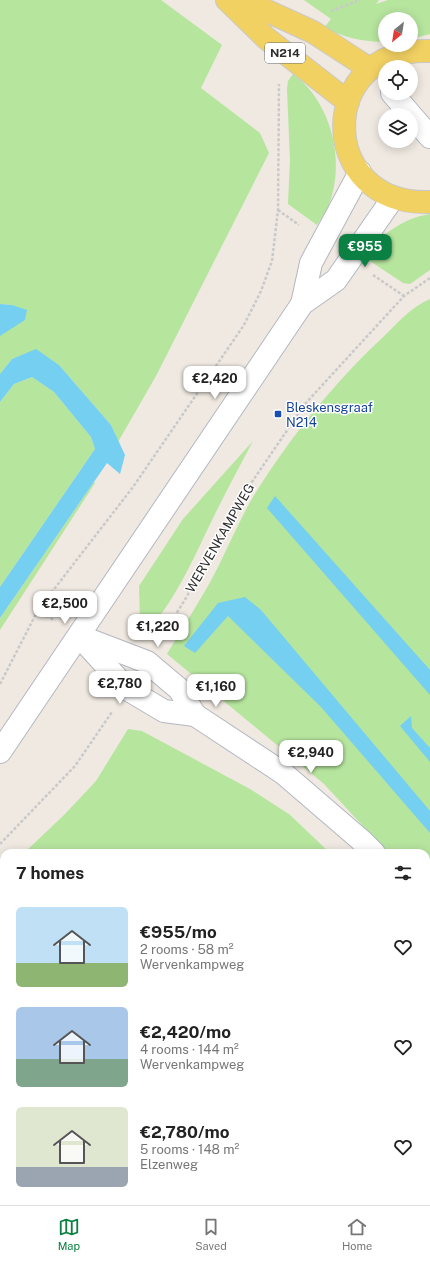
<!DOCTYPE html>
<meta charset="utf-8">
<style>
body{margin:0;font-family:"Public Sans",sans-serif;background:#f6f6f6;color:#222;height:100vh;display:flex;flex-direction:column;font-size:15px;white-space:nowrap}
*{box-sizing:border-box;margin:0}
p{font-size:13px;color:#767676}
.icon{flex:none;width:22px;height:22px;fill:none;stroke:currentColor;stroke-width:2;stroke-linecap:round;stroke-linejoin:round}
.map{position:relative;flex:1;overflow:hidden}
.drawer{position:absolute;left:0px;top:849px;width:430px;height:356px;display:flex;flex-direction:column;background:#fff;border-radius:12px 12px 0 0;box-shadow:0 2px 10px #0003}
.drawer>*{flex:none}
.needle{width:26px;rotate:210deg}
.tools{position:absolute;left:378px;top:12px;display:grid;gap:8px}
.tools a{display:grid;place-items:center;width:40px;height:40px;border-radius:50%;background:#fff;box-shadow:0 2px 10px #0003;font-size:20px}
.price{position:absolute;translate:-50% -34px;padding:0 9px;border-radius:8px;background:#fff;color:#222;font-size:13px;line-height:26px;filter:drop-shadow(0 1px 2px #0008)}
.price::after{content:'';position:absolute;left:50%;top:24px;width:12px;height:9px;margin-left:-6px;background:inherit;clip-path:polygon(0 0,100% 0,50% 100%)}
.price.current{background:#0b8043;color:#fff}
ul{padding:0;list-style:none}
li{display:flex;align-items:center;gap:12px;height:100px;padding:0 16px}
li span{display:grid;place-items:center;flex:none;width:112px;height:80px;border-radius:6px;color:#555}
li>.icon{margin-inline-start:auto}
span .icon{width:48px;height:48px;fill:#fffc;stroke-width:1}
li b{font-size:17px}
h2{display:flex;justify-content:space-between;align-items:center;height:48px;padding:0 16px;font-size:17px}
.menu{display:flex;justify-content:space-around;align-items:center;height:56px;border-top:1px solid #e0e0e0;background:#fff;font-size:11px;color:#767676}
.menu a{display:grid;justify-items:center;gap:2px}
.menu .current{color:#0b8043}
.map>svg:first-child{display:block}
.green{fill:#b6e59e}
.water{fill:#75cff0}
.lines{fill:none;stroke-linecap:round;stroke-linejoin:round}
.minor-casing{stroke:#b4b7c1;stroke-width:24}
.major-casing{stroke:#c9c9c9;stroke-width:24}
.path{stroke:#c9c9c9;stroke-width:2.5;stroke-dasharray:3 2;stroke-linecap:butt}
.minor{stroke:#fff;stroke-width:22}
.major{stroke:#f2d163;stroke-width:22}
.transit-dot{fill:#1a4fb4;stroke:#fff;stroke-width:1.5}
.labels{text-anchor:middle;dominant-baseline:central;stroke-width:3;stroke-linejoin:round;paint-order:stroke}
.shield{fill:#fff;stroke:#6d6d6d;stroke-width:1}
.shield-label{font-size:12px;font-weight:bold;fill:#2e2e2e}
.transit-label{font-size:13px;fill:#164399;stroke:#fff;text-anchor:start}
.street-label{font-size:13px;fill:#2e2e2e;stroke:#fff}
</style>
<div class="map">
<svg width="430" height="1205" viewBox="0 0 430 1205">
<rect width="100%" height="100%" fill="#efe9e1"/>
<g class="green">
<path d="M0 0H161L222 45 201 88 260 133 269 153 156 376 118 442 111 425 59 365 36 350 12 359 0 374V336L12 305 0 304Z"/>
<path d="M304 0H379L376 4 388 0H430V34L411 39V19H385V42C363 42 344 37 324 28L331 19Z"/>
<path d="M293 74C331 101 347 163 328 207 325 213 321 219 317 225L288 204 290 160 287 89 288 81Z"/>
<path d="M430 214V270L410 284 403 283 364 257C381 235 401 219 430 214Z"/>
<path d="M430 299V899L426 895V853H388L324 784 167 654C184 625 203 597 218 567 231 541 242 514 258 489 290 438 335 382 379 341 395 326 409 308 430 299Z"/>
<path d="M32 377 54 392 91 437 95 449 0 587V402L14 384Z"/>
<path d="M253 441C240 465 227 490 215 514 194 557 179 594 148 631L140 621 139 586 183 519Z"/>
<path d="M94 482 95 483 0 630V618Z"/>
<path d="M128 729 142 731 250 789 281 809 289 814 330 853H24L64 815 96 781Z"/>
<path d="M4 869V988L0 986V872Z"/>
<path d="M426 955 430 959V1205H43L45 1201H426Z"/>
</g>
<g class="water">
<path d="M0 304 12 305 27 310 25 320 0 336Z"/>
<path d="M36 349 59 365 111 425 125 455 120 474 107 463 0 618V587L95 449 91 437 54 392 32 377 14 384 0 402V374L12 359Z"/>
<path d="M275 496 430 670V695L267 508Z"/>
<path d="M245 597 261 610 430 811V833L321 707 228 616 195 653 184 646 218 603Z"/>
<path d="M411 716 412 728 430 748V762L400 726Z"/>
</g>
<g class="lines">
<defs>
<g id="minor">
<path d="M392 93 430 137"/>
<path d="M302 304 311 263 360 172"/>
<path d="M79 636 147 662 179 689 195 715 283 773 362 841 374 853"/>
<path d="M81 638 127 689 164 711 195 715"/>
<path d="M0 752 302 304 336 280 393 198"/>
<path d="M426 908 430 913"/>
</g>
<g id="major">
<path d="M227 0 266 38 348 102"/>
<path d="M243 0 313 32 370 69"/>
<path d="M430 51C316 46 315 206 430 202"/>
</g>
</defs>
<use href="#minor" class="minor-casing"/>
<use href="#major" class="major-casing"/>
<g class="path">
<path d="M331 11 360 0"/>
<path d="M278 210 299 225"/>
<path d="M373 275 404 296"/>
<path d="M38 610 55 621"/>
<path d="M161 638 186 598 241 498 305 404 404 296 430 278"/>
<path d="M0 684 38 610 133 487 244 325 261 291 272 261 278 210 279 84"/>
<path d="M0 844 75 766 112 712"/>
</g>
<use href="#minor" class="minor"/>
<use href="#major" class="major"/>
</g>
<rect class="transit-dot" x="274" y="410" width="8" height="8" rx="2"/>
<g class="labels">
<rect class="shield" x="265" y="43" width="40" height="20" rx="3"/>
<g class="shield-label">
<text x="285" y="53">N214</text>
</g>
<g class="transit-label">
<text x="286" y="407">Bleskensgraaf<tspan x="286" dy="15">N214</tspan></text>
</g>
<g class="street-label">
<text transform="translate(220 538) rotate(-60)">WERVENKAMPWEG</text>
</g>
</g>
</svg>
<div class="tools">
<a><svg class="needle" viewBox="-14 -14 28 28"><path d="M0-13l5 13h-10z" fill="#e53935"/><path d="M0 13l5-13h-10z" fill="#767676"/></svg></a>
<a><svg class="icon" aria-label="locate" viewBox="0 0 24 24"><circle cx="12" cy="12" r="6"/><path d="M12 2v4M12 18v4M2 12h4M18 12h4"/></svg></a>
<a><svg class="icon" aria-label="layers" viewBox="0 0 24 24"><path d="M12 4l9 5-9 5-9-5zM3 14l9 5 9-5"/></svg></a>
</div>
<b class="price current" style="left:365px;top:268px">€955</b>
<b class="price" style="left:215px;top:400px">€2,420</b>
<b class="price" style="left:65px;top:625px">€2,500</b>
<b class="price" style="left:158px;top:648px">€1,220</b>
<b class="price" style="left:120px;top:705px">€2,780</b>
<b class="price" style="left:216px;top:708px">€1,160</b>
<b class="price" style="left:311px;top:774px">€2,940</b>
<section class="drawer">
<h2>7 homes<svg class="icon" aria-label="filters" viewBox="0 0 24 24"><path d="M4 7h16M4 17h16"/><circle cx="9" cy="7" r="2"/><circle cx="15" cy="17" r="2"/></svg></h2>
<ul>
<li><span style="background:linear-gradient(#bfe0f5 70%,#8fb573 0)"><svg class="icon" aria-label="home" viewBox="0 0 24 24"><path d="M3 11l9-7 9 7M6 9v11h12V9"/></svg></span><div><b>€955/mo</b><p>2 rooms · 58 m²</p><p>Wervenkampweg</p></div><svg class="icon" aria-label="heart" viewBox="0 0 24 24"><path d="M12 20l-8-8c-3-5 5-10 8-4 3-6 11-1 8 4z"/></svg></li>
<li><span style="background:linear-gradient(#a9c7e8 65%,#7fa58c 0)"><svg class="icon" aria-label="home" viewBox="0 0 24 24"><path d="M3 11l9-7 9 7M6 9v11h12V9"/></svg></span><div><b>€2,420/mo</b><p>4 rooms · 144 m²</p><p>Wervenkampweg</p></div><svg class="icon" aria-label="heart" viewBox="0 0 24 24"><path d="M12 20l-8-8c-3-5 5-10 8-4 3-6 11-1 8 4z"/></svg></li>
<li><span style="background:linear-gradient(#dfe7d0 75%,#9aa5b1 0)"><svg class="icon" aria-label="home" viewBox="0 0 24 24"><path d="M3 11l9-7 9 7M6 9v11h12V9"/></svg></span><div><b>€2,780/mo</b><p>5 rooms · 148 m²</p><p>Elzenweg</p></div><svg class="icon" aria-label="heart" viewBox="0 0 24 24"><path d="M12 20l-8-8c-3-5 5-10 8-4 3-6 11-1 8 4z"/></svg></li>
</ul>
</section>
</div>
<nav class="menu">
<a class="current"><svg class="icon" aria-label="map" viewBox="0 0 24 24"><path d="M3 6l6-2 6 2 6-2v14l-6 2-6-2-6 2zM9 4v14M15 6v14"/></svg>Map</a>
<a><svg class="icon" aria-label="saved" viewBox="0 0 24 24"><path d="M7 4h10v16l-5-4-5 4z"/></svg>Saved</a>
<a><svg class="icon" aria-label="home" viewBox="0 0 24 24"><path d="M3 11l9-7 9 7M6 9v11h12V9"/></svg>Home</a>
</nav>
